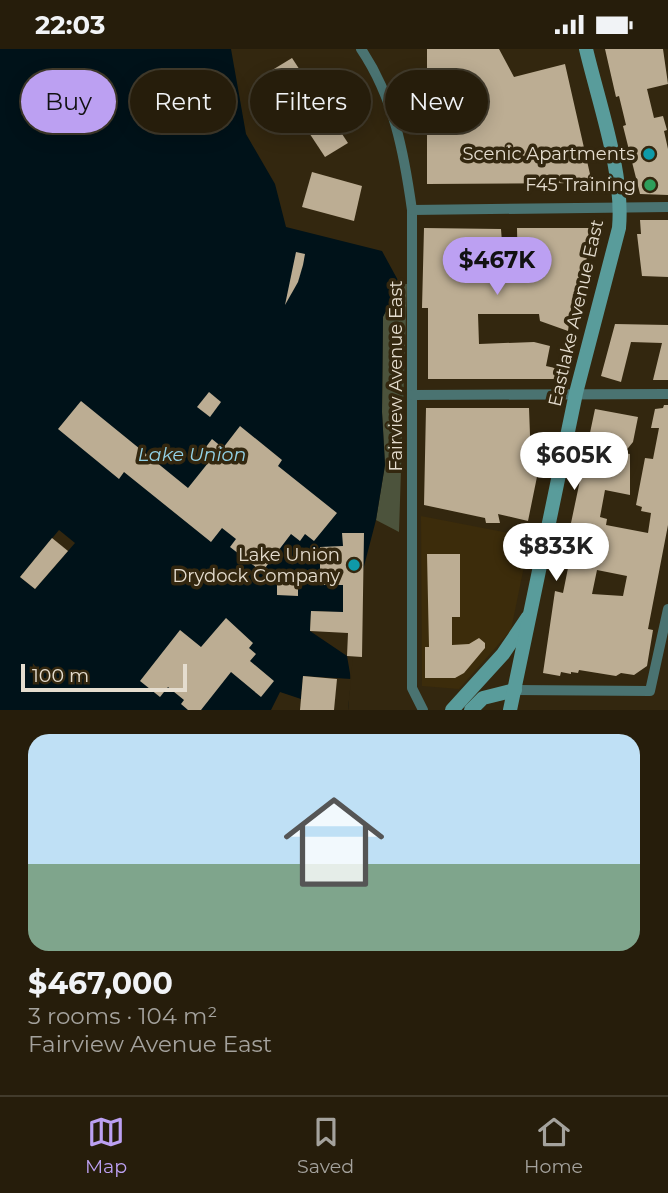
<!DOCTYPE html>
<meta charset="utf-8">
<style>
body{margin:0;font-family:Montserrat,sans-serif;background:#2e2614;color:#f1f3f6;height:100vh;display:flex;flex-direction:column;font-size:26px;white-space:nowrap}
*{box-sizing:border-box;margin:0}
p{font-size:23px;color:#a4a29d}
.icon{flex:none;width:38px;height:38px;fill:none;stroke:currentColor;stroke-width:2;stroke-linecap:round;stroke-linejoin:round}
.map{position:relative;height:661px;overflow:hidden}
.drawer{display:flex;flex-direction:column;background:#261d0b;flex:1}
.drawer>*{flex:none}
.hud{position:absolute;left:21px;top:21px;width:626px;height:63px;display:flex;gap:14px}
.scale{position:absolute;left:21px;bottom:18px;width:166px;box-sizing:border-box;padding-left:7px;border:4px solid #e5ddcf;border-top:0;font-size:19px;line-height:24px;white-space:nowrap;color:#e5ddcf;-webkit-text-stroke:5px #33270f;paint-order:stroke}
.price{position:absolute;translate:-50% -60px;padding:0 16px;border-radius:24px;background:#fff;color:#222;font-size:23px;line-height:46px;filter:drop-shadow(0 2px 4px #0008)}
.price::after{content:'';position:absolute;left:50%;top:42px;width:21px;height:16px;margin-left:-10px;background:inherit;clip-path:polygon(0 0,100% 0,50% 100%)}
.price.current{background:#bca0f2;color:#111}
ul{padding:0;list-style:none}
li{display:grid;align-content:center;gap:14px;height:371px;padding:0 28px}
li span{display:grid;place-items:center;height:217px;border-radius:21px;color:#555}
li>.icon{margin-inline-start:auto}
span .icon{width:126px;height:126px;fill:#fffc;stroke-width:1}
li b{font-size:30px}
.pill{padding:0 24px;border-radius:32px;background:#261d0b;box-shadow:0 4px 18px #0003,0 0 0 2px #423b2c;font-size:24px;line-height:63px}
.pill.current{background:#bca0f2;color:#111}
.status{display:flex;justify-content:space-between;align-items:center;height:49px;padding:0 35px;background:#261d0b;direction:ltr}
.status svg{height:19px;fill:currentColor}
.tabs{display:flex;justify-content:space-around;align-items:center;height:98px;border-top:2px solid #423b2c;background:#261d0b;font-size:19px;color:#a4a29d}
.tabs a{display:grid;justify-items:center;gap:4px}
.tabs .current{color:#bca0f2}
.map>svg:first-child{display:block}
.built{fill:#3c2c0b}
.green{fill:#4c533c}
.water{fill:#001219}
.pier{fill:#33270f}
.building{fill:#bcad93;fill-rule:evenodd}
.lines{fill:none;stroke-linecap:round;stroke-linejoin:round}
.minor{stroke:#4a7371;stroke-width:10}
.secondary{stroke:#599c9b;stroke-width:14}
.culture-dot{fill:#0f9aa8;stroke:#33270f;stroke-width:2.5}
.leisure-dot{fill:#2e9e5b;stroke:#33270f;stroke-width:2.5}
.labels{text-anchor:middle;dominant-baseline:central;stroke-width:7;stroke-linejoin:round;paint-order:stroke}
.poi-label{font-size:18px;fill:#e5ddcf;stroke:#33270f;text-anchor:end}
.street-label{font-size:18px;fill:#e5ddcf;stroke:#33270f}
.water-label{font-size:19px;font-style:italic;fill:#93d2e7;stroke:#33270f}
</style>
<div class="status"><b>22:03</b><svg viewBox="0 0 49 12"><path d="M0 12V9h3v3zM5 12V6h3v6zM10 12V3h3v9zM15 12V0h3v12zM26 1h20v11H26zM47 4h2v5h-2z"/></svg></div>
<div class="map">
<svg width="668" height="661" viewBox="0 0 668 661">
<rect width="100%" height="100%" fill="#33270f"/>
<path class="built" d="M421 467 530 488 511 581 459 640 422 637Z"/>
<path class="green" d="M400 235H407L399 483 376 471 385 416 382 363 383 267Z"/>
<path class="water" d="M0 0H231L246 85 275 135 286 178 382 202 400 235 383 268 382 363 385 416 376 471 356 548 348 661H0Z"/>
<g class="pier">
<path d="M59 481 75 494 35 540 20 528Z"/>
<path d="M311 562 356 564 351 631 348 661H271L280 643 301 650 303 627 351 630 347 607 310 582Z"/>
</g>
<g class="building">
<path d="M427 0H499L514 28 565 15 592 134 427 135Z"/>
<path d="M605 0H663L668 35 647 40 654 69 663 67 667 81 664 82 668 100V146L640 145 623 77 626 76 619 47 616 48Z"/>
<path d="M292 9 348 94 325 108 269 23Z"/>
<path d="M312 123 362 137 354 172 302 158Z"/>
<path d="M640 171H668V228L642 227 637 185H641Z"/>
<path d="M424 179 501 180 505 232 518 231 517 179H595L577 246 573 245 568 282 540 272 539 265H478L479 295 534 293 550 297 546 317 564 321 560 330H428V259H422Z"/>
<path d="M296 203 305 205 303 216 298 233 285 256Z"/>
<path d="M615 275 668 276V331H653L662 294 631 293 621 333 601 327Z"/>
<path d="M209 343 221 353 210 368 197 358Z"/>
<path d="M81 352 188 439 208 414 199 407 212 390 223 399 240 377 282 411 278 417 337 464 314 492 305 485 300 492 291 485 262 523 230 498 236 490 222 479 211 493 124 423 119 430 58 380Z"/>
<path d="M664 356H668V476L648 580 653 581 647 617 634 626 621 624 616 627 579 621 578 624 571 623V625L561 623 560 627 543 624 555 542 563 544 569 514 563 512 595 360 638 368 633 393 624 404 630 405V446L605 441 600 468 607 470 606 476 648 484 651 464 641 462 642 458 636 456 645 409 653 410 659 379H651L655 360 663 359ZM597 521 627 527 623 547 592 545Z"/>
<path d="M426 359H529L531 413H540L528 472 498 465 500 474H486L485 469 424 456Z"/>
<path d="M342 484H364L362 608 347 607 348 584 310 582 311 562 343 563V536H320V498L343 497Z"/>
<path d="M52 489 68 502 35 540 20 528Z"/>
<path d="M427 505H460V568H452V596L469 595 479 589 485 594V599L464 624 455 629H425V598H429Z"/>
<path d="M277 531H298V547L277 546Z"/>
<path d="M226 569 253 594 249 599 256 605 250 612 274 632 261 648 231 623 201 661H188L181 655 184 651 168 638 160 648 140 632 180 581 201 598Z"/>
<path d="M303 627 337 630 334 661H300Z"/>
</g>
<g class="lines">
<g class="minor">
<path d="M361 0C394 49 404 104 412 161V639L423 661"/>
<path d="M412 161 668 158"/>
<path d="M412 346 668 345"/>
<path d="M515 641 650 642 668 560"/>
</g>
<g class="secondary">
<path d="M452 661 503 605 528 568"/>
<path d="M471 661 483 649 515 641"/>
<path d="M510 661 576 344 619 179C624 124 599 55 586 0"/>
</g>
</g>
<g class="culture-dot">
<circle cx="649" cy="105" r="7"/>
<circle cx="354" cy="516" r="7"/>
</g>
<circle class="leisure-dot" cx="650" cy="136" r="7"/>
<g class="labels">
<g class="poi-label">
<text x="635" y="105">Scenic Apartments</text>
<text x="636" y="136">F45 Training</text>
<text x="340" y="506">Lake Union<tspan x="340" dy="21">Drydock Company</tspan></text>
</g>
<g class="street-label">
<text transform="translate(576 264) rotate(-77)">Eastlake Avenue East</text>
<text transform="translate(396 327) rotate(-90)">Fairview Avenue East</text>
</g>
<g class="water-label">
<text x="192" y="405">Lake Union</text>
</g>
</g>
</svg>
<div class="scale">100 m</div>
<b class="price current" style="left:497px;top:248px">$467K</b>
<b class="price" style="left:574px;top:443px">$605K</b>
<b class="price" style="left:556px;top:534px">$833K</b>
<div class="hud">
<a class="pill current">Buy</a>
<a class="pill">Rent</a>
<a class="pill">Filters</a>
<a class="pill">New</a>
</div>
</div>
<section class="drawer">
<ul>
<li><span style="background:linear-gradient(#bfe0f5 60%,#7fa58c 0)"><svg class="icon" aria-label="home" viewBox="0 0 24 24"><path d="M3 11l9-7 9 7M6 9v11h12V9"/></svg></span><div><b>$467,000</b><p>3 rooms · 104 m²</p><p>Fairview Avenue East</p></div></li>
</ul>
</section>
<nav class="tabs">
<a class="current"><svg class="icon" aria-label="map" viewBox="0 0 24 24"><path d="M3 6l6-2 6 2 6-2v14l-6 2-6-2-6 2zM9 4v14M15 6v14"/></svg>Map</a>
<a><svg class="icon" aria-label="saved" viewBox="0 0 24 24"><path d="M7 4h10v16l-5-4-5 4z"/></svg>Saved</a>
<a><svg class="icon" aria-label="home" viewBox="0 0 24 24"><path d="M3 11l9-7 9 7M6 9v11h12V9"/></svg>Home</a>
</nav>
